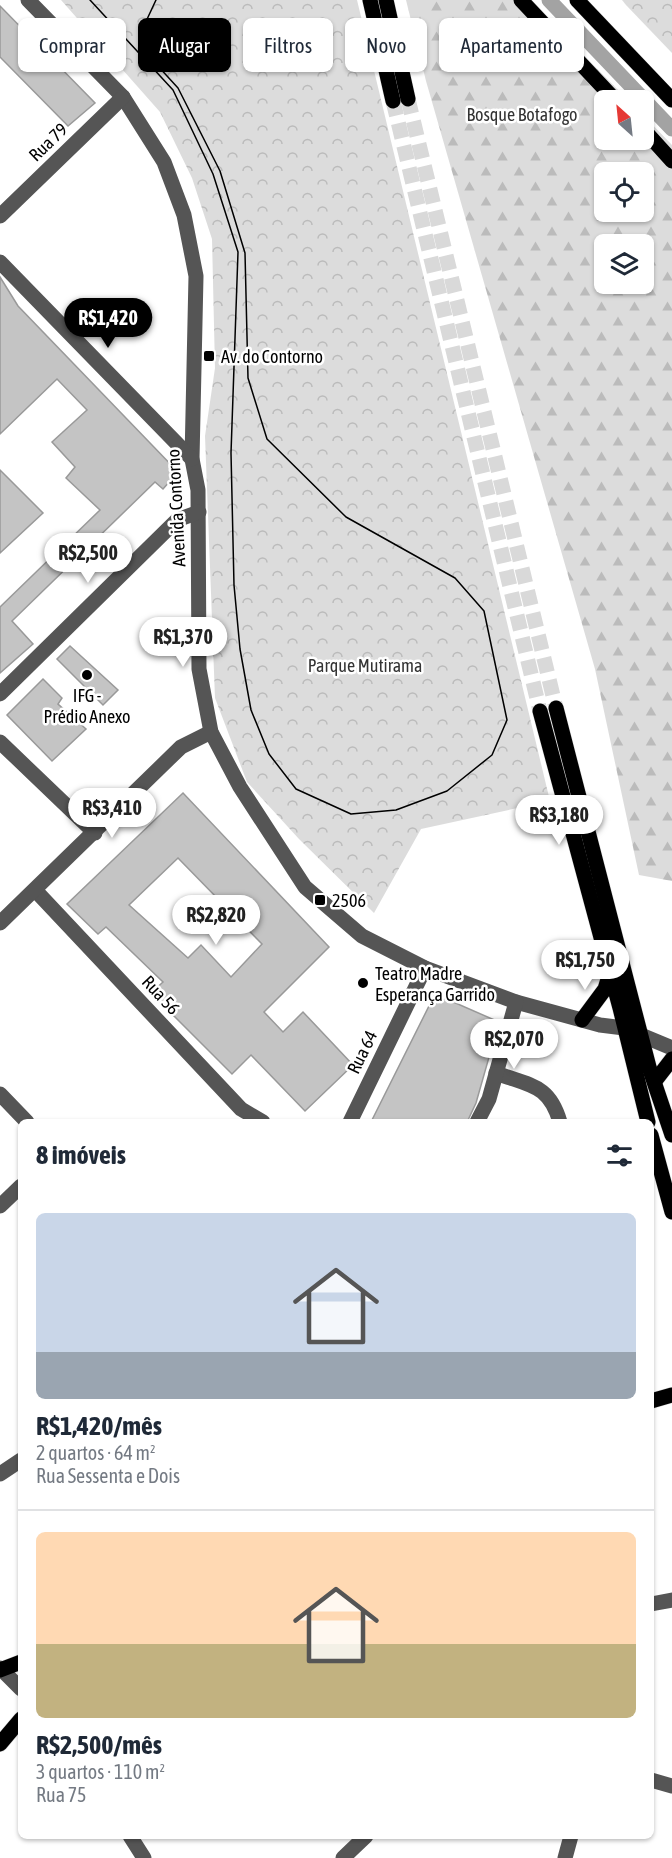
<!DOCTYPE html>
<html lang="pt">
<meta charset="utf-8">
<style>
body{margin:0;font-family:"Asap Condensed",sans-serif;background:#f2f2f3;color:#1f2937;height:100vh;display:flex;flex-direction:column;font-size:22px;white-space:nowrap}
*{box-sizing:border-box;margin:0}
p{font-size:20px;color:#747a83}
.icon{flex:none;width:33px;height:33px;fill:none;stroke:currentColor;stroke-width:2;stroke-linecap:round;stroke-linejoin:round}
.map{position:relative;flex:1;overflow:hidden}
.panel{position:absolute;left:18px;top:1119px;width:636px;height:720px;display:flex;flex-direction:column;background:#fff;border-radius:9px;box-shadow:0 2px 4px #0004}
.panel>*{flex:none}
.hud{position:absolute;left:18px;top:18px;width:636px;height:54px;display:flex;gap:12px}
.needle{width:39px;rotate:333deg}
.fabs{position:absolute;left:594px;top:90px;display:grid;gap:12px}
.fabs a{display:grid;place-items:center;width:60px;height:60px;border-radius:9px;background:#fff;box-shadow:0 2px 4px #0004;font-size:30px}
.price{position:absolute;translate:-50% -51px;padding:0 14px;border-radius:21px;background:#fff;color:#222;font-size:20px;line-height:39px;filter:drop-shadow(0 2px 3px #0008)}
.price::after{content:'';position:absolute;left:50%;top:36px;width:18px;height:14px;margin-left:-9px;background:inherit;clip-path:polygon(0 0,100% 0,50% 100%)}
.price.selected{background:#000;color:#fff}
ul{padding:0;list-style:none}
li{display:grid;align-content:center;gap:12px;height:318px;padding:0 18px}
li+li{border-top:2px solid #e0e1e3}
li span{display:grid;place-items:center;height:186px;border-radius:9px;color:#555}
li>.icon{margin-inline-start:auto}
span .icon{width:108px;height:108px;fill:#fffc;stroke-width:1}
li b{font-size:26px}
h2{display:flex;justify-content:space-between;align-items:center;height:72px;padding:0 18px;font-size:26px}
.tag{padding:0 21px;border-radius:9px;background:#fff;box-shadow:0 2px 4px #0004;font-size:21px;line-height:54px}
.tag.selected{background:#000;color:#fff}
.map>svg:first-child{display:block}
.forest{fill:url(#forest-firs);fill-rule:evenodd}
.park{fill:url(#park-crowns)}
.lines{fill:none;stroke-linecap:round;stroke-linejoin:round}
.canal{stroke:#a3a3a3;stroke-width:15}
.building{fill:#c4c4c4;stroke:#999;stroke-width:1.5;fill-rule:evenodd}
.major-tunnel{stroke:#d9d9d9;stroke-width:15;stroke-dasharray:15 8;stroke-linecap:butt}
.major-casing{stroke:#dbdbdb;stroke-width:16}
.minor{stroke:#555;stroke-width:15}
.major{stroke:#000;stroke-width:15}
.tram{stroke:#000;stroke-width:1.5}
.poi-dot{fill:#000;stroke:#fff;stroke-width:2}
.labels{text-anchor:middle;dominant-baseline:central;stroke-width:5;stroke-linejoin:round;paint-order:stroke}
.park-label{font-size:18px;fill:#333;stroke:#fff}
.street-label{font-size:18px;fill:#000;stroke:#fff}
.poi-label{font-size:18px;fill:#000;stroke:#fff;text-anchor:start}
</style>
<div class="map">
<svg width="672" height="1858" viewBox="0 0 672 1858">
<defs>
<pattern id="forest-firs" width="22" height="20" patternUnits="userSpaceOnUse" patternTransform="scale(1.5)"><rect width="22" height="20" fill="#dcdcdc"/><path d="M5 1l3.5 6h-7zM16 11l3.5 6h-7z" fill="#bbb"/></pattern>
<pattern id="park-crowns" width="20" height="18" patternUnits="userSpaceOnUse" patternTransform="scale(1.5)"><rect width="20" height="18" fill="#dcdcdc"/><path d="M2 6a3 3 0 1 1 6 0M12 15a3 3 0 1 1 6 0" fill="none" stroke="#bbb"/></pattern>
</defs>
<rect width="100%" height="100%" fill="#fff"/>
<path class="forest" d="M406 0H529L628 100H604V140H644V116L672 145V881L639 875 595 669 426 81ZM604 172H644V212H604ZM604 244H644V284H604Z"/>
<g class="park">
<path d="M61 0H357L550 801 421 829 374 913 299 839 247 782 215 698 205 436 215 368 212 239 192 178 160 112Z"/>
<path d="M622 0H672V53L626 5Z"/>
</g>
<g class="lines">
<path class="canal" d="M549 0 672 129"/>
</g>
<g class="building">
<path d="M0 6 95 103 68 126 0 57Z"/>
<path d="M0 277 18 306 178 472 163 489 155 482 12 621 33 644 0 673V607L100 510 66 478 75 467 52 442 87 410 57 379 0 434Z"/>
<path d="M0 470 43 513 0 553Z"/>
<path d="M70 646 118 690 103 705 57 659Z"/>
<path d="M43 679 62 698 58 704 86 729 52 761 7 715Z"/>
<path d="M183 793 329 947 264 1012 283 1032 303 1012 353 1065 305 1111 251 1055 232 1074 151 993 163 982 106 927 98 934 67 904ZM178 858 262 944 231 977 201 945 188 958 129 905Z"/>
<path d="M435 994 499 1022 476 1103 468 1120 466 1122H371Z"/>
</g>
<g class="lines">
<g class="major-tunnel">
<path d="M408 99 556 708"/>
<path d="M393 101 540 711"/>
</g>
<defs>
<g id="major">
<path d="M370 0 393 101"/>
<path d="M386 0 408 99"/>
<path d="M521 0 615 100"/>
<path d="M577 0 672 100"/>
<path d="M644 130 672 161"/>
<path d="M556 708 649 1067 672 1135"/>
<path d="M540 711 620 1008 648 1122"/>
<path d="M582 1020 605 989 610 973"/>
<path d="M655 1081 672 1059"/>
<path d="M651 1135 672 1212"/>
<path d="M651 1401 672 1395"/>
<path d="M0 1670 21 1662"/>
<path d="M0 1744 21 1719"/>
</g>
</defs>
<use href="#major" class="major-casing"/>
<g class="minor">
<path d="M28 0 123 97 164 162 184 215 196 276 192 459 198 490 199 669 211 732 240 787 305 887 362 936 425 968 516 1002 600 1025 624 1028 672 1048"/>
<path d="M0 216 123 97"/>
<path d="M0 262 192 459"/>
<path d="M0 694 177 520 199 512"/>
<path d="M0 742 95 833"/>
<path d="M35 890 241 1109 263 1122"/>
<path d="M0 923 181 747 211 732"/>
<path d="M496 1073C530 1086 549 1084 560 1122"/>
<path d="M0 1094 27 1122"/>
<path d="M350 1122 425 968"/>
<path d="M477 1122 489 1099 516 1002"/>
<path d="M0 1206 21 1186"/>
<path d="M0 1474 21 1460"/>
<path d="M651 1604 672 1600"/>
<path d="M0 1668 21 1689"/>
<path d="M651 1780 672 1786"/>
<path d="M130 1836 144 1858"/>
<path d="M343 1858 366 1836"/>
<path d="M565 1858 571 1836"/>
</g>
<use href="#major" class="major"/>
<path class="tram" d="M90 0 173 90 213 174 238 252 231 453 234 585 240 649 251 710 269 754 296 789 351 814 396 810 447 791 492 755 507 720 484 611 455 578 346 517 267 439 248 378 245 253 220 171 178 88 146 53 142 30 156 0"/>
</g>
<g class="poi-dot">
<rect x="203" y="350" width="12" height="12" rx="3"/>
<circle cx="87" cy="675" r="6"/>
<rect x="314" y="894" width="12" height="12" rx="3"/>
<circle cx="363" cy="983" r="6"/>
</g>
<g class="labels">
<g class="park-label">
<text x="522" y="114">Bosque Botafogo</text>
<text x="365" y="665">Parque Mutirama</text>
</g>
<g class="street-label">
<text transform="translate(48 142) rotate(-44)">Rua 79</text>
<text transform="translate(176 508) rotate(-93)">Avenida Contorno</text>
<text transform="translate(161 995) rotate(47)">Rua 56</text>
<text transform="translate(362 1052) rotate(-64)">Rua 64</text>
</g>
<g class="poi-label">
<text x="221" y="356">Av. do Contorno</text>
<text x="87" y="695" text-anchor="middle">IFG -<tspan x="87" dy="21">Prédio Anexo</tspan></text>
<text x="332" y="900">2506</text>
<text x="375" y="973">Teatro Madre<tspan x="375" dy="21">Esperança Garrido</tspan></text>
</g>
</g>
</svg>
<div class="fabs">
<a><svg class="needle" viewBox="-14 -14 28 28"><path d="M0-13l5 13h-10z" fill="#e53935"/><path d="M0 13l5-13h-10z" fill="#747a83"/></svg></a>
<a><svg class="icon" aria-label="locate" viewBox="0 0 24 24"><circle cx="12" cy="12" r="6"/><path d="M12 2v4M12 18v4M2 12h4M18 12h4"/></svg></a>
<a><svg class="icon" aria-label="layers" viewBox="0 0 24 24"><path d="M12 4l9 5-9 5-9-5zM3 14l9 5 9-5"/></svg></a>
</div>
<b class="price selected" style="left:108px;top:349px">R$1,420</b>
<b class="price" style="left:88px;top:584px">R$2,500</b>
<b class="price" style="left:183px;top:668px">R$1,370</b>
<b class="price" style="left:112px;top:839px">R$3,410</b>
<b class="price" style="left:559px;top:846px">R$3,180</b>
<b class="price" style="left:216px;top:946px">R$2,820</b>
<b class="price" style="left:585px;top:991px">R$1,750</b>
<b class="price" style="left:514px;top:1070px">R$2,070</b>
<div class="hud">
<a class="tag">Comprar</a>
<a class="tag selected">Alugar</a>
<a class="tag">Filtros</a>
<a class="tag">Novo</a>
<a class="tag">Apartamento</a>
</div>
<section class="panel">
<h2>8 imóveis<svg class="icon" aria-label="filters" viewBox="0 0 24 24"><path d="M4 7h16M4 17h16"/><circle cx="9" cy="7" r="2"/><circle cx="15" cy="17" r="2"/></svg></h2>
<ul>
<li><span style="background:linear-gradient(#c9d6e8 75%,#9aa5b1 0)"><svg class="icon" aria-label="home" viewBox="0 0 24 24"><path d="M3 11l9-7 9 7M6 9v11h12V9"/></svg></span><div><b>R$1,420/mês</b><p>2 quartos · 64 m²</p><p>Rua Sessenta e Dois</p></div></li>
<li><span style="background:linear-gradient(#ffd9b3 60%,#c2b280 0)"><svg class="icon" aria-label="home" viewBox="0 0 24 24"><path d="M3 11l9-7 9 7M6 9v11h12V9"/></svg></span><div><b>R$2,500/mês</b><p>3 quartos · 110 m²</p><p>Rua 75</p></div></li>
</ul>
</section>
</div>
